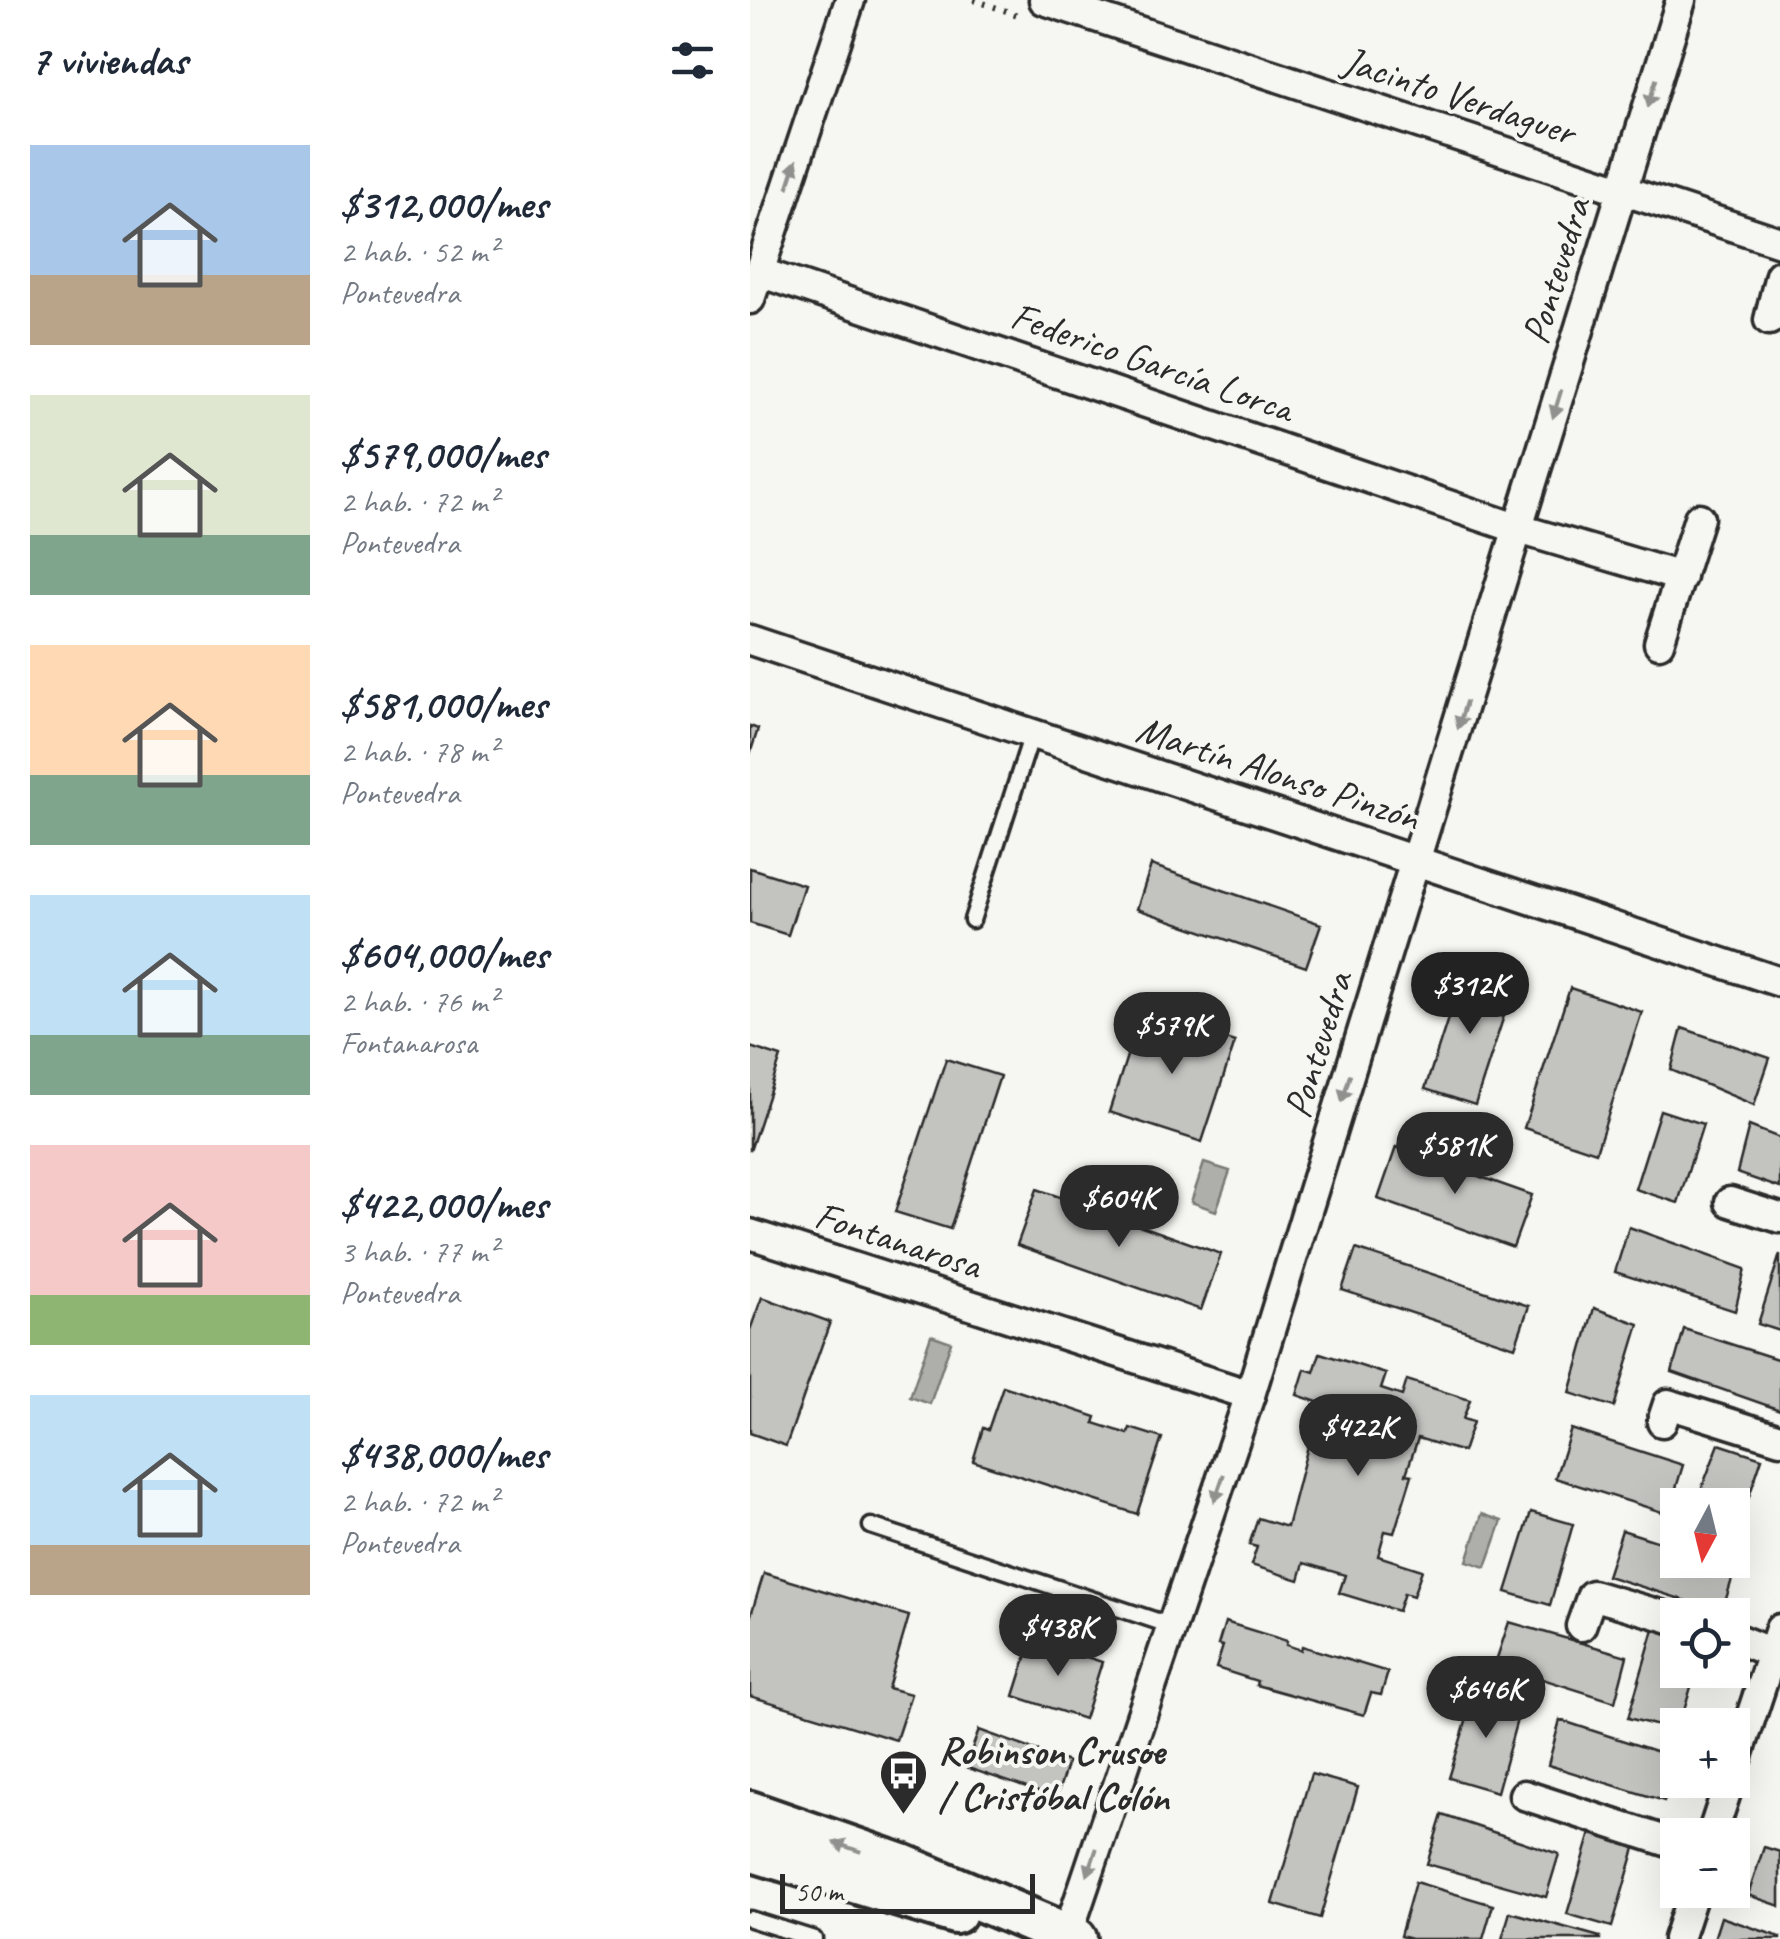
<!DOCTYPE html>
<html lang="es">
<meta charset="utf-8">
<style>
body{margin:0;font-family:Caveat,sans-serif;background:#f2f2f3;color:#1f2937;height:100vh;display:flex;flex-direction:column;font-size:38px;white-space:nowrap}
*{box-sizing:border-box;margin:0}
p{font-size:32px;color:#747a83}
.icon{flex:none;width:55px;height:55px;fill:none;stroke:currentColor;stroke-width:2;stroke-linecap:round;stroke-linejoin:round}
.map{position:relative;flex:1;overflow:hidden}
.drawer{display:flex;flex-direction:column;background:#fff;width:750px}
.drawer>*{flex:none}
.needle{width:65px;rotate:187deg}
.fabs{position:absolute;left:910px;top:1488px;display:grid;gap:20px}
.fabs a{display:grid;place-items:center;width:90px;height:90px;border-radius:0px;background:#fff;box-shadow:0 10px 40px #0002;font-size:50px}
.scale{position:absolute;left:30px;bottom:25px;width:255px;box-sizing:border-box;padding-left:10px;border:5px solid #2b2b2b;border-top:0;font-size:28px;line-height:35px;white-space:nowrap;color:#2b2b2b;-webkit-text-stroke:8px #f6f6f2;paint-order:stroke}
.price{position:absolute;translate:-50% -85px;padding:0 22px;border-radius:35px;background:#2b2b2b;color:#fff;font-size:32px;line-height:65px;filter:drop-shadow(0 2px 5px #0008)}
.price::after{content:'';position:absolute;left:50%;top:60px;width:30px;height:22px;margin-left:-15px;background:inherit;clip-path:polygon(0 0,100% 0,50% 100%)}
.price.current{background:#222;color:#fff}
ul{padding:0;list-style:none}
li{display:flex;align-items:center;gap:30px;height:250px;padding:0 30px}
li span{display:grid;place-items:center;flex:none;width:280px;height:200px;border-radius:0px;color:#555}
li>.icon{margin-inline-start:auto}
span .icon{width:120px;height:120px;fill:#fffc;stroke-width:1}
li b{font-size:42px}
h2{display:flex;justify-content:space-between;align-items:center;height:120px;padding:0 30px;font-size:42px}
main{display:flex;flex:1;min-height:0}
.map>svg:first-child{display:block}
.water{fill:#aeaeab;stroke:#7a7a78;stroke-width:2.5}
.building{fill:#c3c3c0;stroke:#2b2b2b;stroke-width:2.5}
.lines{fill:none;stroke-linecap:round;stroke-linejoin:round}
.lane-casing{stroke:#2b2b2b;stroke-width:21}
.street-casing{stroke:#2b2b2b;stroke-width:35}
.primary-casing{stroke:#2b2b2b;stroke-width:50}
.path{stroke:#2b2b2b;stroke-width:6;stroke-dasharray:2.5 8;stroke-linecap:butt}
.lane{stroke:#f6f6f2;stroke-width:14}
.street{stroke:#f6f6f2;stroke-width:28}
.primary{stroke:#f6f6f2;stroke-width:42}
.oneway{fill:#90908e}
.labels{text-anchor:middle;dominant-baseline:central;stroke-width:8;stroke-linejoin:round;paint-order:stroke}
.street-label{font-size:40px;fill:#2b2b2b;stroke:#f6f6f2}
.poi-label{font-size:40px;font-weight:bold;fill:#2b2b2b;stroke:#f6f6f2;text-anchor:start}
</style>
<main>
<section class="drawer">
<h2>7 viviendas<svg class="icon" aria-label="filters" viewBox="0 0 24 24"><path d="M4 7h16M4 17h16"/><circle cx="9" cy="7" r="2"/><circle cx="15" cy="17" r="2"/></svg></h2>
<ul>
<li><span style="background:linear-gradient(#a9c7e8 65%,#b9a48a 0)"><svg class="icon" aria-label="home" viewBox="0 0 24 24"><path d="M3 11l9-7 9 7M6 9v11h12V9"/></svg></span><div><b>$312,000/mes</b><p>2 hab. · 52 m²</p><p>Pontevedra</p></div></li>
<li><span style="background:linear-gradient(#dfe7d0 70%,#7fa58c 0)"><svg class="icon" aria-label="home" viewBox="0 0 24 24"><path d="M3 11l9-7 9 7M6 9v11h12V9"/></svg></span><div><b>$579,000/mes</b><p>2 hab. · 72 m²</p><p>Pontevedra</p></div></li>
<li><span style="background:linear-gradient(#ffd9b3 65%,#7fa58c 0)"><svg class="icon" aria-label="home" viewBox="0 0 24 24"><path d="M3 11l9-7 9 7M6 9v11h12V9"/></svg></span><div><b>$581,000/mes</b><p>2 hab. · 78 m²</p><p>Pontevedra</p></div></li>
<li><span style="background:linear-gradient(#bfe0f5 70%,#7fa58c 0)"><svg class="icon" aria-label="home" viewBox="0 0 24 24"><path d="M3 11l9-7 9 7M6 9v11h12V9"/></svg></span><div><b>$604,000/mes</b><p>2 hab. · 76 m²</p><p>Fontanarosa</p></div></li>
<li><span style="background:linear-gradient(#f6c9c9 75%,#8fb573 0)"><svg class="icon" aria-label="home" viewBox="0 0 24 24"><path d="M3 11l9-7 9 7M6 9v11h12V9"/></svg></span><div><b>$422,000/mes</b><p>3 hab. · 77 m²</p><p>Pontevedra</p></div></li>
<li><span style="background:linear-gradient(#bfe0f5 75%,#b9a48a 0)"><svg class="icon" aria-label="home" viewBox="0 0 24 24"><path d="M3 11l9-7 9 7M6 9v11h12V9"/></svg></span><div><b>$438,000/mes</b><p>2 hab. · 72 m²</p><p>Pontevedra</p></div></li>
</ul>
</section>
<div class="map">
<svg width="1030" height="1939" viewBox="0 0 1030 1939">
<rect width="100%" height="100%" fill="#f6f6f2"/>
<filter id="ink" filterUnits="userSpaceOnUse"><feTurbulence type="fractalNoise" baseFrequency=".01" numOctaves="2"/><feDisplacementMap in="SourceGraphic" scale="20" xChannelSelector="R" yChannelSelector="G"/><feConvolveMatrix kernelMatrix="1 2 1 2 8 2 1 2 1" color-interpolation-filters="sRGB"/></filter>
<g filter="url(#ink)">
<g class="water">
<path d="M454 1163 480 1171 466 1211 441 1202Z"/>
<path d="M181 1335 201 1342 180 1404 160 1397Z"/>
<path d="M732 1514 752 1521 736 1567 717 1561Z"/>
</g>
<g class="building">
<path d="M0 726 8 729 0 754Z"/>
<path d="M401 865 571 924 556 967 387 909Z"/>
<path d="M0 868 54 885 38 935 0 923Z"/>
<path d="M714 969 764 985 725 1105 675 1089Z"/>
<path d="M820 988 892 1012 846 1152 774 1128Z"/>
<path d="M391 1012 485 1042 452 1142 359 1112Z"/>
<path d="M932 1028 1020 1058 1004 1105 921 1070Z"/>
<path d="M0 1047 31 1057 0 1151Z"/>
<path d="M196 1059 250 1076 200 1229 145 1212Z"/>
<path d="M910 1110 953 1124 928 1203 885 1189Z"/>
<path d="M999 1126 1030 1138V1188L987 1173Z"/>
<path d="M646 1147 782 1195 763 1247 628 1199Z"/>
<path d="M287 1189 471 1254 451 1310 267 1245Z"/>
<path d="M879 1227 995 1269 985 1311 865 1272Z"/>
<path d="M606 1249 779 1306 765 1347 592 1290Z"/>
<path d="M1030 1254V1331L1008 1324Z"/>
<path d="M12 1297 80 1322 36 1446 0 1433V1330Z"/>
<path d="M844 1308 889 1324 864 1407 820 1393Z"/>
<path d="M934 1329 1030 1360V1410L922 1372Z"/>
<path d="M570 1353 636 1374 631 1389 652 1396 657 1380 720 1400 713 1419 723 1422 713 1452 668 1438 656 1474 662 1475 644 1533 635 1531 628 1556 672 1570 663 1596 654 1593 648 1611 589 1593 595 1575 554 1563 549 1580 501 1565 507 1547 499 1545 508 1518 537 1527 558 1446 562 1448 576 1405 547 1395 555 1369 564 1372Z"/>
<path d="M253 1386 346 1417 344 1423 378 1434 380 1428 412 1438 387 1514 223 1461 233 1428 238 1430Z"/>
<path d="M821 1429 933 1465 918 1514 805 1478Z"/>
<path d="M969 1444 1012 1458 985 1538H982V1505H945Z"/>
<path d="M781 1512 823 1524 800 1605 756 1592Z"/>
<path d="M872 1530 928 1548V1560H967L986 1566 972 1612 857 1576Z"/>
<path d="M14 1573 159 1616 138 1688 161 1694 146 1740 0 1696V1618Z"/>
<path d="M475 1622 537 1641 536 1645 551 1650 552 1646 638 1672 631 1695 621 1693 614 1715 506 1685 507 1681 466 1668 473 1646 468 1645Z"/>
<path d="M759 1622 877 1656 865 1702 745 1664Z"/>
<path d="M904 1629 928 1638V1670H946L928 1731 878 1718Z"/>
<path d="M282 1639 352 1662 334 1719 264 1696Z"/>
<path d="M726 1689 771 1705 747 1792 699 1778Z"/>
<path d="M810 1720 927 1758 914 1801 798 1765Z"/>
<path d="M229 1730 318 1762 306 1798 215 1767Z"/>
<path d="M561 1774 608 1787 570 1918 523 1904Z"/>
<path d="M692 1815 809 1854 796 1897 677 1864Z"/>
<path d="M841 1833 885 1848 862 1927 817 1914Z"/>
<path d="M1014 1847 1030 1852V1906L998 1895Z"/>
<path d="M665 1882 743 1905 733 1939H661L650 1936Z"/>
<path d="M760 1912 850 1937V1939H752Z"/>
<path d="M971 1917 1030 1937V1939H964Z"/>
</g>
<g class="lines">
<defs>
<g id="lane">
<path d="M222 920 282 734"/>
<path d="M121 1526 422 1626"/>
<path d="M0 1919 64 1939"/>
</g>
<g id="street">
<path d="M294 0 1030 242"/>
<path d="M9 272 769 529 931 577"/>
<path d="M0 299 100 0"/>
<path d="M1019 320 1030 275"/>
<path d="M0 640 1030 982"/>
<path d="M909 643 949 518"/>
<path d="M980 1202 1030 1218"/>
<path d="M0 1234 500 1395"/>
<path d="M912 1422 918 1404 1030 1439"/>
<path d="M831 1626 842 1595 928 1620"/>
<path d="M982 1637 1022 1653"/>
<path d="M982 1774 1030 1629"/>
<path d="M774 1795 928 1845"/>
<path d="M962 1835 980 1780"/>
<path d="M317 1936 500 1395 931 0"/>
<path d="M928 1939 944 1890"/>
</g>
<g id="primary">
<path d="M0 1813 152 1866 325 1939"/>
<path d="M0 1849 205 1912"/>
</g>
</defs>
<use href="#lane" class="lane-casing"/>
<use href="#street" class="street-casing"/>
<use href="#primary" class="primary-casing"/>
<path class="path" d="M224 0 268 15"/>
<use href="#lane" class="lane"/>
<use href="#street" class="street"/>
<use href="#primary" class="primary"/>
</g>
<defs><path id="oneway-solid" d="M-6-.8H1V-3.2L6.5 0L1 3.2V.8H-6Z" transform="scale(2.5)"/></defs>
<g class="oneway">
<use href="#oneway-solid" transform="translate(902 93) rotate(107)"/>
<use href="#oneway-solid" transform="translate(42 174) rotate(-72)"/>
<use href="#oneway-solid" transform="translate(807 404) rotate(107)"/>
<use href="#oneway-solid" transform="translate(712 715) rotate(107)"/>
<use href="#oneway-solid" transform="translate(596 1088) rotate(107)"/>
<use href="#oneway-solid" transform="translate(469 1488) rotate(109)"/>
<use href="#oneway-solid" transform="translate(97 1847) rotate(-161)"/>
<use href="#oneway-solid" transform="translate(342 1862) rotate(109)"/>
</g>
</g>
<defs>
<symbol id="bus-pin" viewBox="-11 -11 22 30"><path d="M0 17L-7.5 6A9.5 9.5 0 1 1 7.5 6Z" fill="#2b2b2b" stroke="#f6f6f2"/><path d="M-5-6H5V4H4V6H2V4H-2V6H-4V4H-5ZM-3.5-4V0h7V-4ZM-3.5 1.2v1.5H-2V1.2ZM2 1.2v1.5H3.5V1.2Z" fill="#fff"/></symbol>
</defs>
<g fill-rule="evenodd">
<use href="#bus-pin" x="126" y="1746" width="55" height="75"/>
</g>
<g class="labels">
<g class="street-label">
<text transform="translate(709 96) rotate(18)">Jacinto Verdaguer</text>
<text transform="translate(806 271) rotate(-73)">Pontevedra</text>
<text transform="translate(402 362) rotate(19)">Federico García Lorca</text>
<text transform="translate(528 773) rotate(18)">Martín Alonso Pinzón</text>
<text transform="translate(568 1045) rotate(-73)">Pontevedra</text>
<text transform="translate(148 1240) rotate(18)">Fontanarosa</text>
</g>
<g class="poi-label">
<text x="188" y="1751">Robinson Crusoe<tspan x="188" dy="46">/ Cristóbal Colón</tspan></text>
</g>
</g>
</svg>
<div class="fabs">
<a><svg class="needle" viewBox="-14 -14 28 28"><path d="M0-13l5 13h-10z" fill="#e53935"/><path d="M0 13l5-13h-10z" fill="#747a83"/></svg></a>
<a><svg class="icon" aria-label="locate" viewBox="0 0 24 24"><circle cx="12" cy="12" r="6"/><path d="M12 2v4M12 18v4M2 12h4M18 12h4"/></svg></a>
<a>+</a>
<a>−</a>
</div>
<div class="scale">50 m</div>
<b class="price current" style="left:720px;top:1037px">$312K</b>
<b class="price" style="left:422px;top:1077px">$579K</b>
<b class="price" style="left:705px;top:1197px">$581K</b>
<b class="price" style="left:369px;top:1250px">$604K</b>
<b class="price" style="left:608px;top:1479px">$422K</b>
<b class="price" style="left:308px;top:1679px">$438K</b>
<b class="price" style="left:736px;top:1741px">$646K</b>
</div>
</main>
